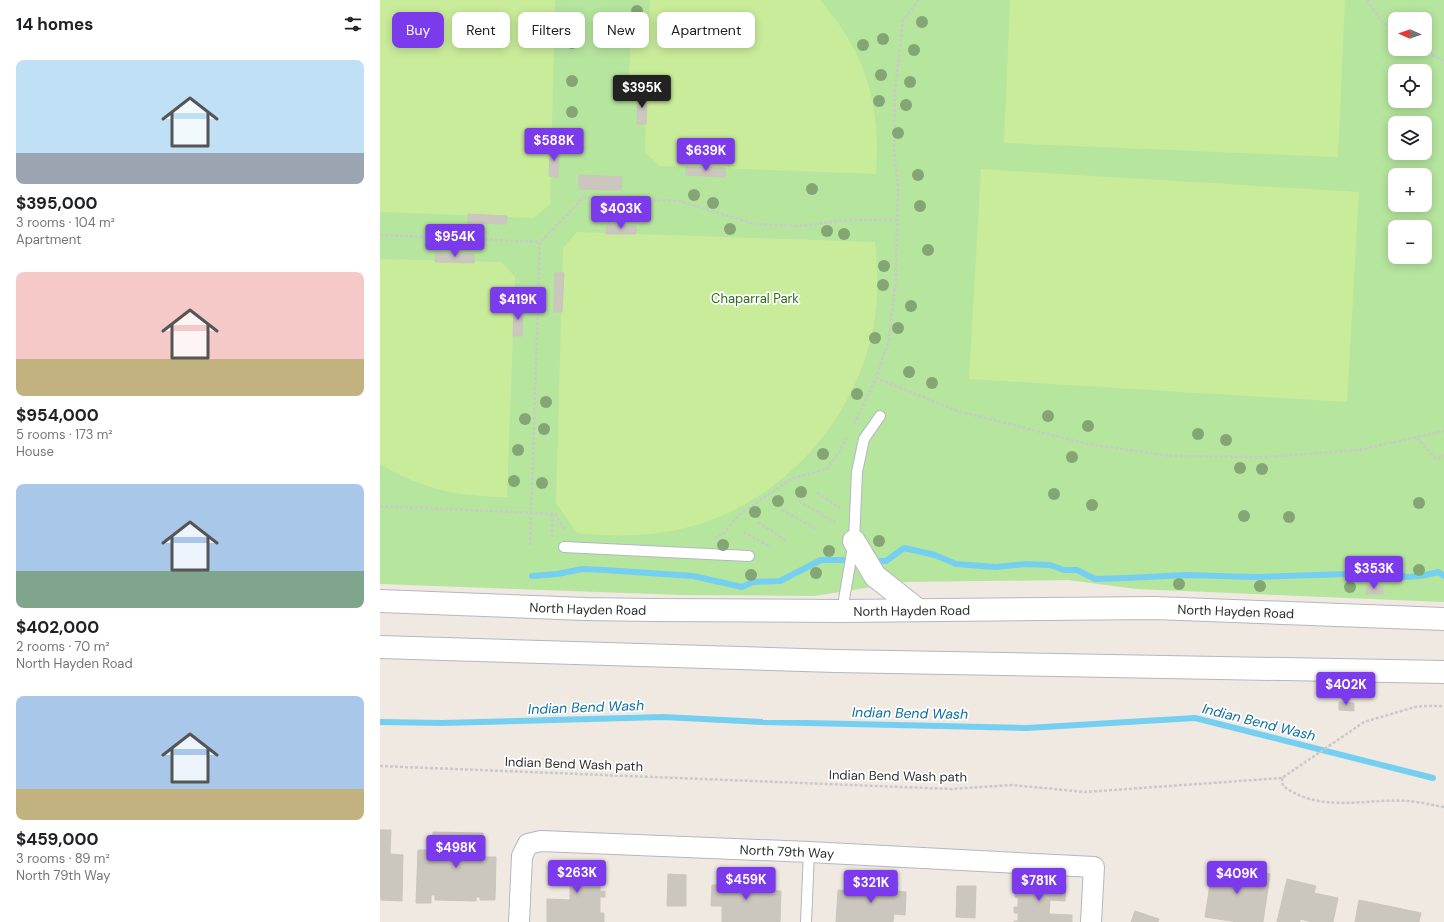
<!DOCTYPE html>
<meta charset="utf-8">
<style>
body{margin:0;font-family:"DM Sans",sans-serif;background:#f6f6f6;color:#202124;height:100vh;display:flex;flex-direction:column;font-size:15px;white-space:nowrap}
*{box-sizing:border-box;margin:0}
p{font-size:13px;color:#757577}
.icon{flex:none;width:22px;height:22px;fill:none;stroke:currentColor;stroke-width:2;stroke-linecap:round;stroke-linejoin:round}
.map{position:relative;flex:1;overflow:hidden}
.panel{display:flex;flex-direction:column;background:#fff;width:380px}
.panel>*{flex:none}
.top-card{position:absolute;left:12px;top:12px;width:380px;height:36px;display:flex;gap:8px}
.needle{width:26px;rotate:272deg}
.buttons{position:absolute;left:1008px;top:12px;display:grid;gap:8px}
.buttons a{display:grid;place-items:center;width:44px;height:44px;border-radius:8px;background:#fff;box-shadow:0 2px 10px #0003;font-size:20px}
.price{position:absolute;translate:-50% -34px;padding:0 9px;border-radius:4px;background:#7c3aed;color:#fff;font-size:13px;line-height:26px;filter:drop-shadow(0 1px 2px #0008)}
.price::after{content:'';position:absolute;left:50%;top:24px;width:12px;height:9px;margin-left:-6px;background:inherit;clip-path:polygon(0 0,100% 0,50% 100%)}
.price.active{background:#222;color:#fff}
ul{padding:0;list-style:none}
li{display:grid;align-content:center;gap:8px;height:212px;padding:0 16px}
li span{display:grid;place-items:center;height:124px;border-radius:8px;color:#555}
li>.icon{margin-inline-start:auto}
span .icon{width:72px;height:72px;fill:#fffc;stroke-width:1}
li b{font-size:17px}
h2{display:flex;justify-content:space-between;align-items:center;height:48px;padding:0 16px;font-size:17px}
.pill{padding:0 14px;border-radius:8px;background:#fff;box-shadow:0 2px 10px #0003;font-size:14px;line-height:36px}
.pill.active{background:#7c3aed;color:#fff}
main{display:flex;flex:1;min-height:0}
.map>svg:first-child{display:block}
.green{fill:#b6e59e;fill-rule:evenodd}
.pitch{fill:#c9ec9a}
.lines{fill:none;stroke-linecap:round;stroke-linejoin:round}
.stream{stroke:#75cff0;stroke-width:6}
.building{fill:#cbc7bf;stroke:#cbc5ba}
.lane-casing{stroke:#b4b7c1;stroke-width:12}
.street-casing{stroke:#b4b7c1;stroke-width:22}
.secondary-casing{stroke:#b4b7c1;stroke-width:24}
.path{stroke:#c9c9c9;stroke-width:2.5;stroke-dasharray:3 2;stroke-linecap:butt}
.lane{stroke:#fff;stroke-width:10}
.street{stroke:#fff;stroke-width:20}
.secondary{stroke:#fff;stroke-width:22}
.tree{fill:#84a574}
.labels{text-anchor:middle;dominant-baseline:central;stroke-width:3.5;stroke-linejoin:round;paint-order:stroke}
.park-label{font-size:13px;fill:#2c6e1b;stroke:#fff}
.street-label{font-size:13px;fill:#2e2e2e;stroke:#fff}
.water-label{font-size:14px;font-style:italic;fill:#0d6fa3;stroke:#fff}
</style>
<main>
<section class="panel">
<h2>14 homes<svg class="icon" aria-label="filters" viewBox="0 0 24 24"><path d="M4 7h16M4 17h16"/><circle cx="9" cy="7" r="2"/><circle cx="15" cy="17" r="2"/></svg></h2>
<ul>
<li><span style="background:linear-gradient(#bfe0f5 75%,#9aa5b1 0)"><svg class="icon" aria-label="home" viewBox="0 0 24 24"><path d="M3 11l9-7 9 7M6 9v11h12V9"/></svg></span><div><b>$395,000</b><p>3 rooms · 104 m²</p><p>Apartment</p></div></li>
<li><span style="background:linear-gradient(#f6c9c9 70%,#c2b280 0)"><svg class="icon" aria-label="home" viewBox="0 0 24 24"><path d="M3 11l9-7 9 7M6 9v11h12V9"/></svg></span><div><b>$954,000</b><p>5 rooms · 173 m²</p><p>House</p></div></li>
<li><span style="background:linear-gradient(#a9c7e8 70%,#7fa58c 0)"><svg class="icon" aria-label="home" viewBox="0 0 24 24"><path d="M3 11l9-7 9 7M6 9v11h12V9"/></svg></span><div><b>$402,000</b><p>2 rooms · 70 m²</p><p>North Hayden Road</p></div></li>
<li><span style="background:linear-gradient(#a9c7e8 75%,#c2b280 0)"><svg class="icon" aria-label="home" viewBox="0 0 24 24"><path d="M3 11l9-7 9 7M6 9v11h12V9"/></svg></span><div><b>$459,000</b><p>3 rooms · 89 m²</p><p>North 79th Way</p></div></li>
</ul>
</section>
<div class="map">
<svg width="1064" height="922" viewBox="0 0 1064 922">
<rect width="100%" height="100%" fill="#efe9e1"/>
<path class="green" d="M0 0H1064V602L756 589 688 580 525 582 434 596 301 595 0 584ZM1015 19H1045V49H1015ZM1015 71H1045V101H1015ZM1015 123H1045V153H1015ZM1015 175H1045V205H1015ZM1015 227H1045V257H1015Z"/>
<g class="pitch">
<path d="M0 0H175L170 204 154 218 0 212Z"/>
<path d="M270 0H440C486 53 501 104 496 174L279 166 265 152 267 79 249 78 251 18 269 19Z"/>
<path d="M630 0H965L958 157 624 143Z"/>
<path d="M601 169 979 192 967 402 589 379Z"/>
<path d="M197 232 495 242C497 260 498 278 497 297 491 397 420 489 326 522 284 536 241 538 197 533L176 503 183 248Z"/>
<path d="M0 259 122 262 135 277 127 497C80 497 41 489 0 464Z"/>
</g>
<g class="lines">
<g class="stream">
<path d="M491 561H506L524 548 555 555 576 564 616 567 645 564 670 565 684 570H697L715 579 747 578 805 575 875 577 965 574 1000 570 1013 572 1026 577 1040 576 1059 572 1064 576"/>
<path d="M152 576 177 574 202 569 225 570 313 576 362 587 373 582 400 581 441 560H472"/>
<path d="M0 722 62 723 283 717 382 722 647 728 815 718 1053 778"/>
</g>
</g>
<g class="building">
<path d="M258 94 267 95 266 124H257Z"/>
<path d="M170 147 179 148 178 177 169 176Z"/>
<path d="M306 167 345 168V177L306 175Z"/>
<path d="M199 175 242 177 241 190 199 189Z"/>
<path d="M88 214 127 216 126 224 88 223Z"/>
<path d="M227 225 256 226V234H226Z"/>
<path d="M56 253 94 254V263L55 262Z"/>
<path d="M175 273H184L182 312H174Z"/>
<path d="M134 306H143L142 336H133Z"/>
<path d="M986 585 1003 586V594H986Z"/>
<path d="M959 702 974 703V711L959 710Z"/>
<path d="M0 830H11L10 854 23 855 22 901 1 900V897H0Z"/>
<path d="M53 832 103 833V857H116L115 900H100V897H96V901L55 900V895H51V903H36L38 850H52Z"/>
<path d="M833 865 890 874 883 922H857L825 917Z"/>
<path d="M168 866 226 867V882H220V892L225 891V897H220V913H224V922H167V899L190 900V886L168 885Z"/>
<path d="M288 874 306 875V906H287Z"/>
<path d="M342 876 376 878V885H382L381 890 401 891 400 922H342V906H331L332 885H341Z"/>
<path d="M907 879 936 886 934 893 958 898 953 922H932L920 919V922H897Z"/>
<path d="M485 881 518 883 517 891 526 892 525 915 514 914 513 922H456L458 890 484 892Z"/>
<path d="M636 882 686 885 685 901 670 900 669 914 692 915V922H634V921H638V913H634V907H638V898L635 897Z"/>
<path d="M577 886H596L595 918 576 917Z"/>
<path d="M979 900 1041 913 1039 922H975Z"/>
<path d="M755 911 779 919 778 922H751Z"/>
</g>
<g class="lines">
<defs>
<g id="lane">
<path d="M184 547 369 556"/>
<path d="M462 611 474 541 477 472 484 439 500 416"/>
<path d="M426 922 429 852"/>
</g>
<g id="street">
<path id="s1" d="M139 922 142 856 148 844 161 841 429 852 714 867 711 922"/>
</g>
<g id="secondary">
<path d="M474 541 495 576 538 610"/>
<path id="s2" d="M0 601 205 609 271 610 462 611 775 608 1064 619"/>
<path d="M0 647 455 661 1064 672"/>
</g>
</defs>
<use href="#lane" class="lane-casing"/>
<use href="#street" class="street-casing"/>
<use href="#secondary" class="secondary-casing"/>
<g class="path">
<path d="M987 0 1002 22 1015 30"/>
<path d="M1044 49 1064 62"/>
<path d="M0 235 160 242"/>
<path d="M496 378 575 410 707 444 791 456 886 457 979 450 1064 431"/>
<path d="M474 424 496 378 509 340 516 277 518 186 514 153 515 91 523 20 539 0"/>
<path d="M1037 438 1056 459 1064 456"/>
<path d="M437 493 460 508"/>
<path d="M419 501 455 522"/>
<path d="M0 506 175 514 185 531"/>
<path d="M402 510 436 529"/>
<path d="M378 522 407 541"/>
<path d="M364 532 391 547"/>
<path d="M172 537V513"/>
<path d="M334 538 343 534 360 514 413 478 447 469 459 453 467 437"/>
<path d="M150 545 160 242 204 197 300 201 375 224 420 226 468 220H517"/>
<path d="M0 766 571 789 632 785 705 792 902 778 984 722 1035 707 1046 706H1064"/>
<path d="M902 778 903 786C942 814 984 798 1028 801 1040 802 1052 805 1064 807"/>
</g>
<use href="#lane" class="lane"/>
<use href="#street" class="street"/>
<use href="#secondary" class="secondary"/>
</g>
<g class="tree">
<circle cx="257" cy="11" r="6"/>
<circle cx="542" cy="22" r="6"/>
<circle cx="503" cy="39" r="6"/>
<circle cx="192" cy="43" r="6"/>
<circle cx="483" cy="45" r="6"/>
<circle cx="534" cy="50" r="6"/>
<circle cx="501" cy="75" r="6"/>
<circle cx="192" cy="81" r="6"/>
<circle cx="530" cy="82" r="6"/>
<circle cx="499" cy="101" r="6"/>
<circle cx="526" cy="105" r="6"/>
<circle cx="192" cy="112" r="6"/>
<circle cx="518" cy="133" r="6"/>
<circle cx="538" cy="175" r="6"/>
<circle cx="432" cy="189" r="6"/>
<circle cx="314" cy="195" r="6"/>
<circle cx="333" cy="203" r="6"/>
<circle cx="540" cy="206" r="6"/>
<circle cx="350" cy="229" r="6"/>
<circle cx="447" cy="231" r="6"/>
<circle cx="464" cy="234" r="6"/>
<circle cx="548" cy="250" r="6"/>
<circle cx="504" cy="266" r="6"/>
<circle cx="503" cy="285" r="6"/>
<circle cx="531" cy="306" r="6"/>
<circle cx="518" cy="328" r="6"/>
<circle cx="495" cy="338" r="6"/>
<circle cx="529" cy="372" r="6"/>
<circle cx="552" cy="383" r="6"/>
<circle cx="477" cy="394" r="6"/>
<circle cx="166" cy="402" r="6"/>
<circle cx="668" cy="416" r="6"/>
<circle cx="145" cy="419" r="6"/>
<circle cx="708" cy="426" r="6"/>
<circle cx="164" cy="429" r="6"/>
<circle cx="818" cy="434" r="6"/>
<circle cx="846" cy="440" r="6"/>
<circle cx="138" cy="450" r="6"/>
<circle cx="443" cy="454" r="6"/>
<circle cx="692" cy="457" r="6"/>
<circle cx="860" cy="468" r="6"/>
<circle cx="882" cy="469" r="6"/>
<circle cx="134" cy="481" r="6"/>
<circle cx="162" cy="483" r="6"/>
<circle cx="421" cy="492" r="6"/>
<circle cx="674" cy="494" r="6"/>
<circle cx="398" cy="501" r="6"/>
<circle cx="1039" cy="503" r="6"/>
<circle cx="712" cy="505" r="6"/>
<circle cx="375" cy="512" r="6"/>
<circle cx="864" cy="516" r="6"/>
<circle cx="909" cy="517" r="6"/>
<circle cx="499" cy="541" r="6"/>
<circle cx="343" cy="545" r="6"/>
<circle cx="449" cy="551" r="6"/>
<circle cx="1039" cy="570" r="6"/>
<circle cx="436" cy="573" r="6"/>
<circle cx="371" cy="575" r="6"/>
<circle cx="799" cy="584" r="6"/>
<circle cx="880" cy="586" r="6"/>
<circle cx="970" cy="587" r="6"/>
</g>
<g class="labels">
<g class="park-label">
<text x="375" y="298">Chaparral Park</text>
</g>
<g class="street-label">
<text stroke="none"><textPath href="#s2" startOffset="208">North Hayden Road</textPath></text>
<text stroke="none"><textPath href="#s2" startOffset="532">North Hayden Road</textPath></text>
<text stroke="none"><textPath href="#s2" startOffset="856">North Hayden Road</textPath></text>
<text transform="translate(194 764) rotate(2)">Indian Bend Wash path</text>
<text transform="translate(518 776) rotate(1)">Indian Bend Wash path</text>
<text stroke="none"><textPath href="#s1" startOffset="339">North 79th Way</textPath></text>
</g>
<g class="water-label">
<text transform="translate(206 707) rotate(-2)">Indian Bend Wash</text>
<text transform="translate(530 713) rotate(1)">Indian Bend Wash</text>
<text transform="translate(879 722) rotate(14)">Indian Bend Wash</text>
</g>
</g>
</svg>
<div class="buttons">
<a><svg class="needle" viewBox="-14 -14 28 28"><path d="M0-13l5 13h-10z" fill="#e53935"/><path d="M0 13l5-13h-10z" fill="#757577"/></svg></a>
<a><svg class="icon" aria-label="locate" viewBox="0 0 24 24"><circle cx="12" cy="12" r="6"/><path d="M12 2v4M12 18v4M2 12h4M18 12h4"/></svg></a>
<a><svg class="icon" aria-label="layers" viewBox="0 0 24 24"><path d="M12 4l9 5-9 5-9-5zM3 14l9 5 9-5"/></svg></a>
<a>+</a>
<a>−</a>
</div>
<b class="price active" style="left:262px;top:109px">$395K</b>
<b class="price" style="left:174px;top:162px">$588K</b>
<b class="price" style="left:326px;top:172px">$639K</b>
<b class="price" style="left:241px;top:230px">$403K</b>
<b class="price" style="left:75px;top:258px">$954K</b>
<b class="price" style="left:138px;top:321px">$419K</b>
<b class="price" style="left:994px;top:590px">$353K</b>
<b class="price" style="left:966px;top:706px">$402K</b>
<b class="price" style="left:76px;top:869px">$498K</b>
<b class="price" style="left:197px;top:894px">$263K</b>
<b class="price" style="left:857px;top:895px">$409K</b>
<b class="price" style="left:366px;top:901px">$459K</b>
<b class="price" style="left:659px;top:902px">$781K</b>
<b class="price" style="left:491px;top:904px">$321K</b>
<div class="top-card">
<a class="pill active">Buy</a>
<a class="pill">Rent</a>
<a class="pill">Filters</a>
<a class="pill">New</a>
<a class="pill">Apartment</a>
</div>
</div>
</main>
